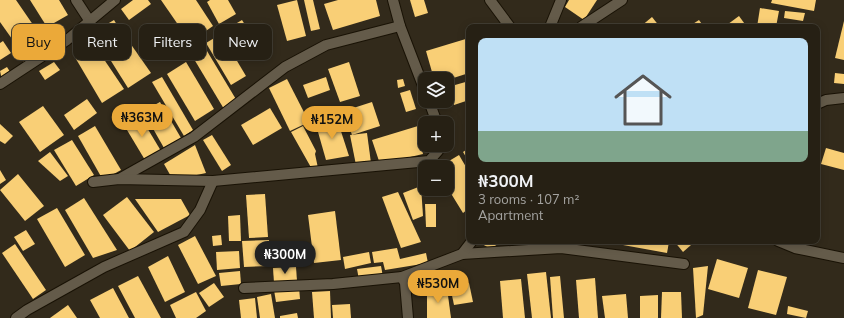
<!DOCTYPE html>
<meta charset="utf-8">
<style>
body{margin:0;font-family:Mulish,sans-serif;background:#2e281d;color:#f1f3f6;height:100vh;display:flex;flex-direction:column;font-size:15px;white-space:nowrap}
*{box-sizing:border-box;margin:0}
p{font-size:13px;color:#a4a3a0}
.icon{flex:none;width:22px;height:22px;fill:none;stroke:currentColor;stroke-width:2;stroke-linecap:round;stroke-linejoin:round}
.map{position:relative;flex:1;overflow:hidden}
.details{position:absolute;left:466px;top:24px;width:354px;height:220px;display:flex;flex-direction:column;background:#262014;border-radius:8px;box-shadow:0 2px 10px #0003,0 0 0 1px #423e34}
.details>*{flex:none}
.banner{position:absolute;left:12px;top:24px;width:380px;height:36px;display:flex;gap:8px}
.tools{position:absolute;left:418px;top:72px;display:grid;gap:8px}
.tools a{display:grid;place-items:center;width:36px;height:36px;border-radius:8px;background:#262014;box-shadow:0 2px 10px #0003,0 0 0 1px #423e34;font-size:20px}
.price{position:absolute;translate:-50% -34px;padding:0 9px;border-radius:14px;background:#eba939;color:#111;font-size:13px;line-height:26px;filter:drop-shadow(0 1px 2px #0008)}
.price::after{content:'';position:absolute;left:50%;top:24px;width:12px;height:9px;margin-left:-6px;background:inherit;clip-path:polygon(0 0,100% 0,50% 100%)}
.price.on{background:#222;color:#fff}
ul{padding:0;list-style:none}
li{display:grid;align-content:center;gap:8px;height:212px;padding:0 12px}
li span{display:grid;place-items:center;height:124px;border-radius:8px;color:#555}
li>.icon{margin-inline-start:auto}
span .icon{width:72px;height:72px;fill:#fffc;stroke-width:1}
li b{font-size:17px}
.pill{padding:0 14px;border-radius:8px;background:#262014;box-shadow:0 2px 10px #0003,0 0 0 1px #423e34;font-size:14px;line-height:36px}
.pill.on{background:#eba939;color:#111}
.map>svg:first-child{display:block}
.building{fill:#f9cf76}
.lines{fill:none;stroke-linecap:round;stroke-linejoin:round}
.minor-casing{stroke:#191205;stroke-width:12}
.minor{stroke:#645b4a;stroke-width:10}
</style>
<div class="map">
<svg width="844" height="318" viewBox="0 0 844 318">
<rect width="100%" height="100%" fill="#322a1b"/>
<g class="building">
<path d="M0 0H16L38 32 17 46 0 22Z"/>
<path d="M30 0H59L68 15 47 27Z"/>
<path d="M133 0H148L151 4 129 20 121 9Z"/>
<path d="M161 0H196L213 26 190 42Z"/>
<path d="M210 0H228L236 14 219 24 207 2Z"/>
<path d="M297 0 306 36 287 41 277 5Z"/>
<path d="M304 0H313L320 29 311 31Z"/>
<path d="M338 0H376L380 16 333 30 324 4Z"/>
<path d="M410 0H424L428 13 415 17Z"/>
<path d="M569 0H597L584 20 565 7Z"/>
<path d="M772 0H816L814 11 771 3Z"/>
<path d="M760 8 779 11 776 27H757Z"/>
<path d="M785 11 805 13 803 21 784 18Z"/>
<path d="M739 16 747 27H724Z"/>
<path d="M652 17 660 27H640Z"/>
<path d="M114 20 120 30 98 42 92 33Z"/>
<path d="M242 20 259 47 242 57 225 30Z"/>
<path d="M699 20 704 27H688Z"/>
<path d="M844 21V60L835 58Z"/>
<path d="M123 33 151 73 128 88 101 45Z"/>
<path d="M221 34 246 76 231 85 206 43Z"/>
<path d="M469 38V73L447 80 434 79 426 51Z"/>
<path d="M34 39 42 49 24 62 16 52Z"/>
<path d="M3 41 11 53 0 60V43Z"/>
<path d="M95 46 124 89 102 103 76 59Z"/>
<path d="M207 51 237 101 224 109 194 59Z"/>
<path d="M54 62 60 70 45 80 39 71Z"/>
<path d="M186 62 214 109 195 121 167 74Z"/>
<path d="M349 62 360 96 340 102 328 69Z"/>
<path d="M7 67 12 75 2 80 0 71Z"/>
<path d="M835 73 844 74V84L834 83Z"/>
<path d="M162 77 193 130 184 136 152 82Z"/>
<path d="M326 77 330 90 308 98 303 85Z"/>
<path d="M287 79 309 122 290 131 269 88Z"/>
<path d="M403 79 405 86 398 88 397 80Z"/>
<path d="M469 81V100L454 105 448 87Z"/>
<path d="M410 90 416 109 406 112 400 93Z"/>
<path d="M87 99 97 113 74 130 64 115Z"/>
<path d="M160 102 181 138 164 148 143 111Z"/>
<path d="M372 102 380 126 352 135 344 111Z"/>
<path d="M43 106 64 135 40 152 19 122Z"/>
<path d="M270 108 282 128 253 145 241 125Z"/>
<path d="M140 116 161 151 145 160 124 125Z"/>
<path d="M337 119 349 156 326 160 316 125Z"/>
<path d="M0 124 13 136 5 144 0 141Z"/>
<path d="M95 126 121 170 103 180 78 136Z"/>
<path d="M303 126 316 151 315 154 318 168 313 171 291 132Z"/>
<path d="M418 126 423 154 380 164 372 140Z"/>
<path d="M367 133 371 163 356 165 350 135Z"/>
<path d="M212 135 231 165 222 171 203 140Z"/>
<path d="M72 140 94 175 76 186 54 150Z"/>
<path d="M195 145 206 173 173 180 164 164Z"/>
<path d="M469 148V162L463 152Z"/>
<path d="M826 148 844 153V170L821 164Z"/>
<path d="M50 152 68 176 60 181 38 161Z"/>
<path d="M459 155 469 172V208L463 213 447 187V167H439Z"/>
<path d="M0 170 6 180 0 184Z"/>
<path d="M18 174 44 206 25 221 0 190Z"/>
<path d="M421 186 423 216 413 220 403 193Z"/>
<path d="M398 192 421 242 401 248 382 197Z"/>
<path d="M265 194 268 237 249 238 246 195Z"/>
<path d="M127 197 154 232 130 251 103 215Z"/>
<path d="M84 198 117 250 93 258 65 210Z"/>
<path d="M135 199H181L190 215 158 232Z"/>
<path d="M425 204H436V227H426Z"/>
<path d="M57 208 85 255 65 267 37 219Z"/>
<path d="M335 211 341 260 314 263 308 215Z"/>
<path d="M240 215 241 241H229L228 216Z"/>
<path d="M26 230 35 244 23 251 14 237Z"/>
<path d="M221 235 222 245 213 246 212 236Z"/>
<path d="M195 236 216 276 198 284 178 245Z"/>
<path d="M269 240 270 266 244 267 242 241Z"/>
<path d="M484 241H508V242L499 243 491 249 482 244Z"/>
<path d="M624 241H663L669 242 667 253 623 245Z"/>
<path d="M674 241H688L691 245 683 252Z"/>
<path d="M15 244 46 290 33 299 2 253Z"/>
<path d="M397 248 400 259 426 253 428 263 385 270 383 262 374 263 372 252Z"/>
<path d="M239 251 240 268 217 270 216 252Z"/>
<path d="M369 252 371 263 345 269 343 257Z"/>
<path d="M168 256 185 292 165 302 148 267Z"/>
<path d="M717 259 748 268 739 298 708 289Z"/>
<path d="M381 266 383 277 359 280 357 269Z"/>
<path d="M708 266 703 315 696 318 693 268Z"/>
<path d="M296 267 297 281 274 283 273 268Z"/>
<path d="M758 270 787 277 776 315 748 308Z"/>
<path d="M240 271 241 284 221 286 219 273Z"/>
<path d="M546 272 551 318H532L527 274Z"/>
<path d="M138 276 161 318H135L118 286Z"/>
<path d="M560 276 564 318H553L550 277Z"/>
<path d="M595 278 598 318H579L576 280Z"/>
<path d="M521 279 525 318H503L500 281Z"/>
<path d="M214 283 224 297 209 307 199 293Z"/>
<path d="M469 283 473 302 454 305 450 286Z"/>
<path d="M299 287 300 299 276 302 274 290Z"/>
<path d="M113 288 129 318H100L90 300Z"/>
<path d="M447 288 451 318H427V290Z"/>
<path d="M330 291 331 318H314L312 292Z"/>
<path d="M196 292 206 311 196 318H176L170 305Z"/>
<path d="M662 292H681L682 318H661Z"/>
<path d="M271 294 275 318H260L257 297Z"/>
<path d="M626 294 628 318H605L602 296Z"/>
<path d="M658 295V318H640V296Z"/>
<path d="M255 298 257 318H241L239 300Z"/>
<path d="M350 304 351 318H333L332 305Z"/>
<path d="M68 305 77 318H50Z"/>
<path d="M788 306 808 311 806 318 787 314Z"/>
<path d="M297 313 298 318H280V316Z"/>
</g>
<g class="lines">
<defs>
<g id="minor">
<path d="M76 0 89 20"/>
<path d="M490 0 510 27"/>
<path d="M400 26 425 91"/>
<path d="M550 27 561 0"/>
<path d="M581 27 622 0"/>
<path d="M0 84 67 40 115 0"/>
<path d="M429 101 437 123"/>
<path d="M817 104 826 100 844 98"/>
<path d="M119 179 194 137 285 67 326 45 400 26 393 0"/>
<path d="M93 182 119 179 213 181 429 161 438 151 440 145"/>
<path d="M778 241 795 248 844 258"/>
<path d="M462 254 561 248 684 264"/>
<path d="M244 288 333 284 402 277"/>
<path d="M16 318 27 310 104 267 184 232 200 210 213 181"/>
<path d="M408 318 405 283 402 277 462 254 472 241"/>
</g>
</defs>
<use href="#minor" class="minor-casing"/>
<use href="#minor" class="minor"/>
</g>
</svg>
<div class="tools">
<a><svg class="icon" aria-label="layers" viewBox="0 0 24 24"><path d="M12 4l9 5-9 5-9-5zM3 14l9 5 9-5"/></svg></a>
<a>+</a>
<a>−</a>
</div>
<b class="price" style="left:142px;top:138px">₦363M</b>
<b class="price" style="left:332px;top:140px">₦152M</b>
<b class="price on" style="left:285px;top:275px">₦300M</b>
<b class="price" style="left:438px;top:304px">₦530M</b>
<div class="banner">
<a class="pill on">Buy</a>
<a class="pill">Rent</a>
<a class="pill">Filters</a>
<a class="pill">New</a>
</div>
<section class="details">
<ul>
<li><span style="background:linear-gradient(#bfe0f5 75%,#7fa58c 0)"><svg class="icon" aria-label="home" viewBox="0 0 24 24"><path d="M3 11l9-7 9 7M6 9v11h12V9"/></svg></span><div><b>₦300M</b><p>3 rooms · 107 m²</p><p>Apartment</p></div></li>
</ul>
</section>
</div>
